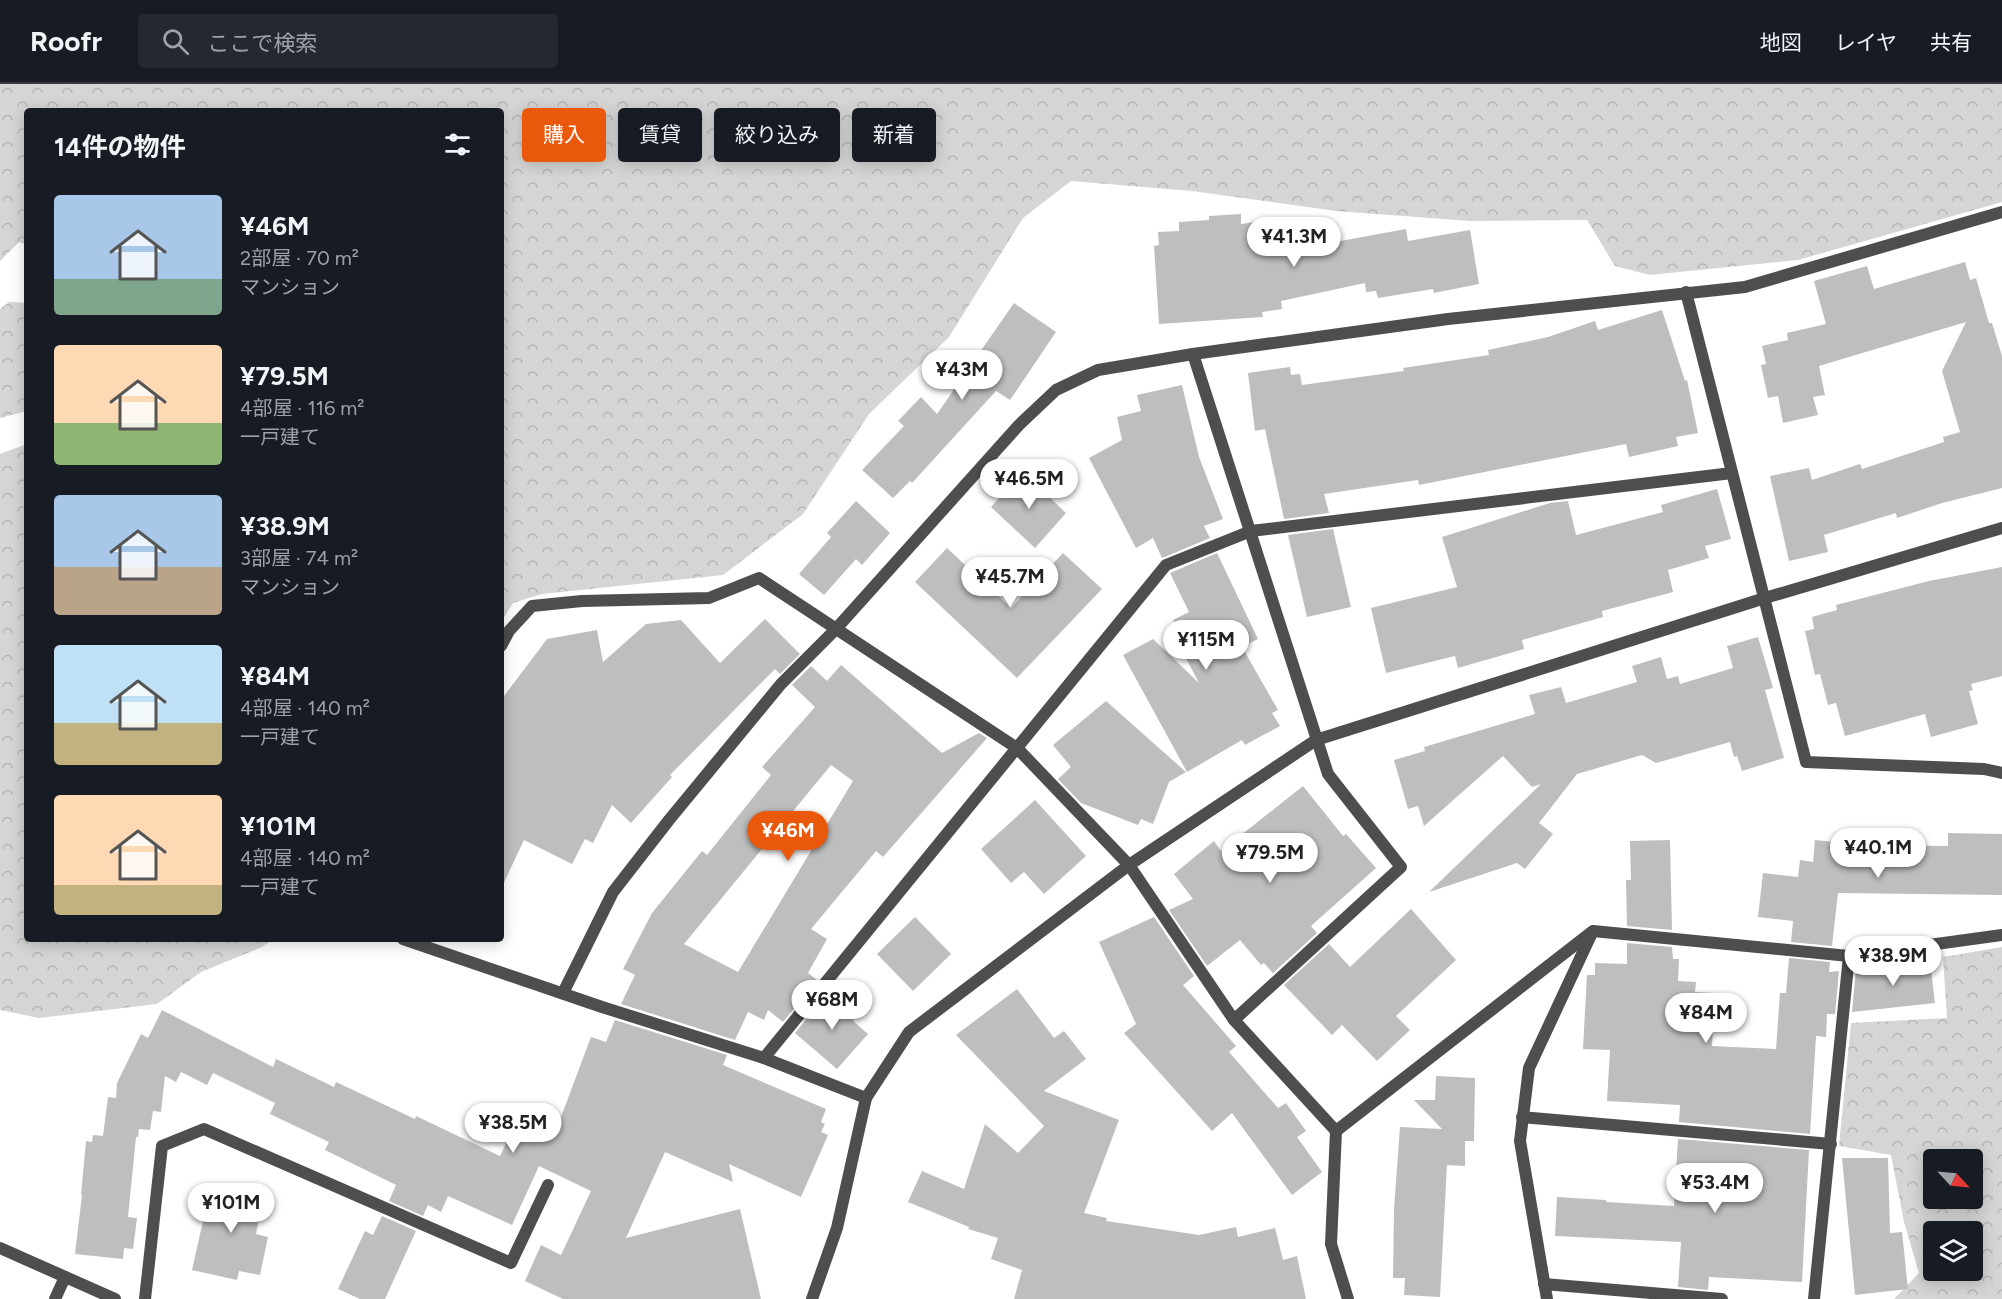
<!DOCTYPE html>
<html lang="ja">
<meta charset="utf-8">
<style>
body{margin:0;font-family:Figtree,"Noto Sans JP",sans-serif;background:#242831;color:#f1f3f6;height:100vh;display:flex;flex-direction:column;font-size:22px;white-space:nowrap}
*{box-sizing:border-box;margin:0}
p{font-size:20px;color:#9ea1a6}
.icon{flex:none;width:33px;height:33px;fill:none;stroke:currentColor;stroke-width:2;stroke-linecap:round;stroke-linejoin:round}
.map{position:relative;flex:1;overflow:hidden}
.details{position:absolute;left:24px;top:24px;width:480px;height:834px;display:flex;flex-direction:column;background:#171b24;border-radius:6px;box-shadow:0 3px 15px #0003}
.details>*{flex:none}
.top-card{position:absolute;left:522px;top:24px;width:570px;height:54px;display:flex;gap:12px}
.needle{width:39px;rotate:116deg}
.controls{position:absolute;left:1923px;top:1065px;display:grid;gap:12px}
.controls a{display:grid;place-items:center;width:60px;height:60px;border-radius:6px;background:#171b24;box-shadow:0 3px 15px #0003;font-size:30px}
.price{position:absolute;translate:-50% -51px;padding:0 14px;border-radius:21px;background:#fff;color:#222;font-size:20px;line-height:39px;filter:drop-shadow(0 2px 3px #0008)}
.price::after{content:'';position:absolute;left:50%;top:36px;width:18px;height:14px;margin-left:-9px;background:inherit;clip-path:polygon(0 0,100% 0,50% 100%)}
.price.on{background:#ea580c;color:#fff}
ul{padding:0;list-style:none}
li{display:flex;align-items:center;gap:18px;height:150px;padding:0 30px}
li span{display:grid;place-items:center;flex:none;width:168px;height:120px;border-radius:6px;color:#555}
li>.icon{margin-inline-start:auto}
span .icon{width:72px;height:72px;fill:#fffc;stroke-width:1}
li b{font-size:26px}
h2{display:flex;justify-content:space-between;align-items:center;height:72px;padding:0 30px;font-size:26px}
.chip{padding:0 21px;border-radius:6px;background:#171b24;box-shadow:0 3px 15px #0003;font-size:21px;line-height:54px}
.chip.on{background:#ea580c;color:#fff}
header{display:flex;align-items:center;gap:36px;box-sizing:border-box;height:84px;padding:0 30px;background:#171b24;border-bottom:2px solid #363941}
header strong{font-size:28px}
nav{display:flex;gap:33px;margin-inline-start:auto;font-size:21px}
.search{width:420px;height:54px;background:#242831;display:flex;align-items:center;gap:15px;box-sizing:border-box;padding:0 21px;border-radius:6px;color:#9ea1a6;font-size:22px}
.map>svg:first-child{display:block}
.forest{fill:url(#forest-crowns);fill-rule:evenodd}
.building{fill:#bebebe;fill-rule:evenodd}
.lines{fill:none;stroke-linecap:round;stroke-linejoin:round}
.minor{stroke:#4e4e4e;stroke-width:12}
</style>
<header>
<strong>Roofr</strong>
<div class="search"><svg class="icon" aria-label="search" viewBox="0 0 24 24"><circle cx="10" cy="10" r="6"/><path d="M15 15l6 6"/></svg>ここで検索</div>
<nav><a>地図</a><a>レイヤ</a><a>共有</a></nav>
</header>
<div class="map">
<svg width="2002" height="1215" viewBox="0 0 2002 1215">
<defs>
<pattern id="forest-crowns" width="20" height="18" patternUnits="userSpaceOnUse" patternTransform="scale(1.5)"><rect width="20" height="18" fill="#d5d5d5"/><path d="M2 6a3 3 0 1 1 6 0M12 15a3 3 0 1 1 6 0" fill="none" stroke="#b5b5b5"/></pattern>
</defs>
<rect width="100%" height="100%" fill="#fff"/>
<g class="forest">
<path d="M0 0H2002V118L1798 176 1650 191 1615 182 1587 136 1470 137 1336 127 1192 107 1071 97 1023 134 949 253 869 330 803 430 723 491 542 510 513 519 501 538V27H27V161L19 158 0 177Z"/>
<path d="M9 218 27 219V327L0 334V225Z"/>
<path d="M27 360V855H273L262 863 201 888 157 920 39 934 0 926V370Z"/>
<path d="M2002 863V1215H1894L1919 1189 1904 1138 1891 1071 1839 1062 1851 939 1947 934 1943 873ZM1934 1076H1972V1114H1934ZM1934 1148H1972V1186H1934Z"/>
</g>
<g class="building">
<path d="M1241 130V140L1268 136 1272 166 1334 153 1335 158 1406 145 1408 157 1470 146 1479 200 1434 209 1433 205 1378 214 1376 207 1366 208 1365 199 1281 217 1282 225 1262 228 1263 233 1159 240 1154 162 1159 161 1158 148 1179 147V138L1209 136V132Z"/>
<path d="M1965 178 1970 196 1976 194 1989 239H1992L2002 272V404L1942 419 1897 434 1896 429 1824 451 1828 468 1789 477 1770 392 1809 384 1812 396 1860 380 1862 385 1944 358 1943 353 1960 348 1942 287 1966 238 1819 282 1825 311 1813 313 1818 331 1783 339 1778 312 1768 314 1761 281 1766 280 1762 262 1788 256 1787 249 1826 240 1814 197 1867 182 1874 205Z"/>
<path d="M1014 219 1056 248 1010 316 996 307 912 399 910 397 893 414 862 386 904 342 898 337 921 313 937 330Z"/>
<path d="M1662 226 1685 297 1687 296 1698 349 1676 353 1678 362 1629 373 1626 360 1419 401 1418 396 1324 410 1329 429 1284 435 1265 345 1255 347 1248 289 1290 283 1291 291 1300 290 1302 301 1404 287 1403 284 1489 271 1488 266 1548 253 1595 237 1598 246Z"/>
<path d="M1182 301 1199 373 1223 435 1204 442 1210 454 1162 474 1153 454 1136 464 1089 374 1122 356 1117 333 1141 327 1137 311Z"/>
<path d="M1023 388 1066 429 1035 464 991 423Z"/>
<path d="M1717 405 1731 455 1705 462 1709 474 1668 486 1673 508 1602 527 1603 533 1522 556 1524 565 1458 584 1455 572 1386 589 1371 524 1457 503 1442 453 1550 419 1568 417 1576 451 1663 428 1661 421Z"/>
<path d="M856 417 890 449 862 481 856 475 824 511 799 490 831 453 827 449Z"/>
<path d="M1333 445 1351 523 1307 533 1288 451Z"/>
<path d="M947 464 1011 524 1063 469 1102 505 1017 594 915 498Z"/>
<path d="M1217 469 1258 555 1242 563 1278 626 1272 629 1280 642 1245 661 1242 656 1187 688 1123 571 1153 555 1199 599 1175 553 1180 550 1173 536 1189 528 1170 489Z"/>
<path d="M2002 483V592L1971 600 1973 606 1969 607 1978 640 1931 653 1925 630 1845 652 1836 619 1828 621 1820 590 1815 591 1805 547 1814 545 1812 533 1837 526 1836 521 1929 497Z"/>
<path d="M765 535 800 570 780 590 775 585 670 691 672 693 631 739 612 721 593 759 585 755 572 780 524 756 501 805V616L547 555 597 546 603 578 646 540 681 536 720 579Z"/>
<path d="M1758 553 1773 604 1765 606 1784 674 1742 687 1737 672 1734 673 1730 658 1656 679 1642 671 1577 690 1539 739 1553 750 1525 785 1517 779 1429 808 1541 700 1532 703 1503 672 1424 742 1418 722 1408 725 1394 676 1425 667 1424 663 1535 630 1529 611 1561 603 1566 619 1637 598 1632 582 1661 573 1667 595 1678 592 1680 600 1733 584 1727 562Z"/>
<path d="M841 581 942 669 979 649 987 654 883 773 876 767 811 845 827 855 808 889 817 896 783 938 768 926 764 936 748 928 735 956 621 920 635 891 623 885 652 829 702 767 707 771 771 691 762 683 815 623 792 601 811 582 827 597ZM831 681 853 697 738 888 684 860Z"/>
<path d="M1106 617 1186 688 1169 698 1153 740 1141 735 1138 741 1081 719 1058 695 1071 683 1053 661Z"/>
<path d="M1303 702 1343 752 1346 750 1376 784 1311 842 1317 849 1273 889 1264 879 1261 881 1240 856 1207 882 1169 826 1193 815 1174 790 1214 757 1221 767Z"/>
<path d="M1035 716 1086 772 1044 810 1024 788 1011 799 981 765Z"/>
<path d="M1948 749 2002 750V811L1838 809 1832 862 1791 858 1793 837 1758 833 1763 789 1798 793 1800 776 1813 778 1815 756 1865 761 1948 762Z"/>
<path d="M1670 756 1672 846 1627 842 1626 796H1631L1630 757Z"/>
<path d="M1411 825 1456 876 1396 932 1410 946 1377 977 1342 941 1332 951 1284 901 1329 860 1350 883Z"/>
<path d="M915 833 951 870 913 907 877 870Z"/>
<path d="M1154 833 1194 892 1183 901 1236 962 1229 968 1278 1024 1286 1019 1306 1047 1297 1053 1322 1088 1292 1111 1232 1029 1212 1047 1124 949 1136 940 1099 858Z"/>
<path d="M1627 859 1672 863 1673 875H1679L1678 897 1696 898 1695 908 1715 909 1712 962 1776 965 1780 909H1786L1789 874 1830 878 1829 888 1839 887 1835 930H1827L1826 953 1816 952 1810 1050 1679 1038 1680 1021 1607 1017 1610 966 1583 965 1587 891H1595V879L1627 880Z"/>
<path d="M1930 877 1935 919 1852 928 1856 885Z"/>
<path d="M1017 905 1054 954 1064 947 1086 975 1044 1007 1119 1036 1084 1129 1107 1134 1106 1137 1199 1151 1236 1143 1238 1153 1275 1144 1283 1176 1297 1172 1306 1215H1014L1022 1186 991 1175 998 1154 968 1145 969 1143 908 1118 922 1087 964 1105 985 1040 1018 1069 1044 1042 956 951Z"/>
<path d="M829 907 857 931 853 937 868 950 837 985 795 949Z"/>
<path d="M162 926 273 983 276 975 334 1003 336 998 415 1035 416 1032 500 1072 523 1024 558 1041 591 953 606 958 615 936 727 971 723 981 826 1025 821 1038 825 1040 821 1048 828 1051 801 1113 729 1080 733 1098 665 1068 626 1154 740 1125 761 1215H563L525 1197 541 1161 561 1171 591 1107 539 1082 512 1141 448 1112 441 1128 428 1121 423 1132 389 1117 396 1101 325 1066 329 1058 270 1030 275 1019 213 989 207 1001 181 988 176 998 165 992 161 1028 153 1027 150 1046 139 1045 138 1053H136L128 1133 137 1134 133 1165 124 1164 123 1175 75 1170 82 1111H81L86 1057 92 1058 93 1051 103 1052 108 1013 116 1014 117 999 141 950 148 954Z"/>
<path d="M1436 992 1475 994 1474 1057H1465V1082L1447 1081 1440 1213 1404 1211 1405 1194H1393L1394 1125 1400 1043 1442 1045 1414 1016H1435Z"/>
<path d="M1678 1055 1809 1066 1802 1198 1709 1193 1708 1206 1678 1203 1681 1158 1555 1152 1557 1113 1606 1116V1118L1674 1122Z"/>
<path d="M1842 1074H1888L1890 1149 1902 1148 1908 1205 1855 1211Z"/>
<path d="M211 1101 264 1111 256 1150 268 1153 260 1191 239 1187 237 1196 192 1186Z"/>
<path d="M382 1132 416 1147 385 1215H360L338 1205 365 1147 373 1151Z"/>
</g>
<g class="lines">
<g class="minor">
<path d="M1686 208 1806 678 1984 685 2002 689"/>
<path d="M1193 270 1328 690 1401 783 1234 936"/>
<path d="M501 562 509 547 532 522 582 517 709 514 759 494 1017 664 1129 781 1234 936 1336 1047 1331 1160 1348 1215"/>
<path d="M403 855 602 923 764 974 866 1014"/>
<path d="M563 909 613 808 669 736 781 600 835 546 1019 341 1056 306 1098 286 1193 270 1448 235 1745 203 2002 128"/>
<path d="M764 974 1166 481 1251 447 1732 389"/>
<path d="M1522 1033 1831 1060"/>
<path d="M1336 1047 1593 847 1849 872 2002 851"/>
<path d="M0 1164 115 1215"/>
<path d="M1544 1200 1722 1215"/>
<path d="M55 1215 65 1193"/>
<path d="M145 1215 162 1062 204 1045 511 1179 548 1101"/>
<path d="M812 1215 837 1144 866 1014 909 948 1129 781 1316 656 1765 514 2002 444"/>
<path d="M1547 1215 1520 1057 1529 984 1591 851"/>
<path d="M1814 1215 1849 872"/>
</g>
</g>
</svg>
<div class="controls">
<a><svg class="needle" viewBox="-14 -14 28 28"><path d="M0-13l5 13h-10z" fill="#e53935"/><path d="M0 13l5-13h-10z" fill="#9ea1a6"/></svg></a>
<a><svg class="icon" aria-label="layers" viewBox="0 0 24 24"><path d="M12 4l9 5-9 5-9-5zM3 14l9 5 9-5"/></svg></a>
</div>
<b class="price" style="left:1294px;top:184px">¥41.3M</b>
<b class="price" style="left:962px;top:317px">¥43M</b>
<b class="price" style="left:1029px;top:426px">¥46.5M</b>
<b class="price" style="left:1010px;top:524px">¥45.7M</b>
<b class="price" style="left:1206px;top:587px">¥115M</b>
<b class="price on" style="left:788px;top:778px">¥46M</b>
<b class="price" style="left:1878px;top:795px">¥40.1M</b>
<b class="price" style="left:1270px;top:800px">¥79.5M</b>
<b class="price" style="left:1893px;top:903px">¥38.9M</b>
<b class="price" style="left:832px;top:947px">¥68M</b>
<b class="price" style="left:1706px;top:960px">¥84M</b>
<b class="price" style="left:513px;top:1070px">¥38.5M</b>
<b class="price" style="left:1715px;top:1130px">¥53.4M</b>
<b class="price" style="left:231px;top:1150px">¥101M</b>
<div class="top-card">
<a class="chip on">購入</a>
<a class="chip">賃貸</a>
<a class="chip">絞り込み</a>
<a class="chip">新着</a>
</div>
<section class="details">
<h2>14件の物件<svg class="icon" aria-label="filters" viewBox="0 0 24 24"><path d="M4 7h16M4 17h16"/><circle cx="9" cy="7" r="2"/><circle cx="15" cy="17" r="2"/></svg></h2>
<ul>
<li><span style="background:linear-gradient(#a9c7e8 70%,#7fa58c 0)"><svg class="icon" aria-label="home" viewBox="0 0 24 24"><path d="M3 11l9-7 9 7M6 9v11h12V9"/></svg></span><div><b>¥46M</b><p>2部屋 · 70 m²</p><p>マンション</p></div></li>
<li><span style="background:linear-gradient(#ffd9b3 65%,#8fb573 0)"><svg class="icon" aria-label="home" viewBox="0 0 24 24"><path d="M3 11l9-7 9 7M6 9v11h12V9"/></svg></span><div><b>¥79.5M</b><p>4部屋 · 116 m²</p><p>一戸建て</p></div></li>
<li><span style="background:linear-gradient(#a9c7e8 60%,#b9a48a 0)"><svg class="icon" aria-label="home" viewBox="0 0 24 24"><path d="M3 11l9-7 9 7M6 9v11h12V9"/></svg></span><div><b>¥38.9M</b><p>3部屋 · 74 m²</p><p>マンション</p></div></li>
<li><span style="background:linear-gradient(#bfe0f5 65%,#c2b280 0)"><svg class="icon" aria-label="home" viewBox="0 0 24 24"><path d="M3 11l9-7 9 7M6 9v11h12V9"/></svg></span><div><b>¥84M</b><p>4部屋 · 140 m²</p><p>一戸建て</p></div></li>
<li><span style="background:linear-gradient(#ffd9b3 75%,#c2b280 0)"><svg class="icon" aria-label="home" viewBox="0 0 24 24"><path d="M3 11l9-7 9 7M6 9v11h12V9"/></svg></span><div><b>¥101M</b><p>4部屋 · 140 m²</p><p>一戸建て</p></div></li>
</ul>
</section>
</div>
